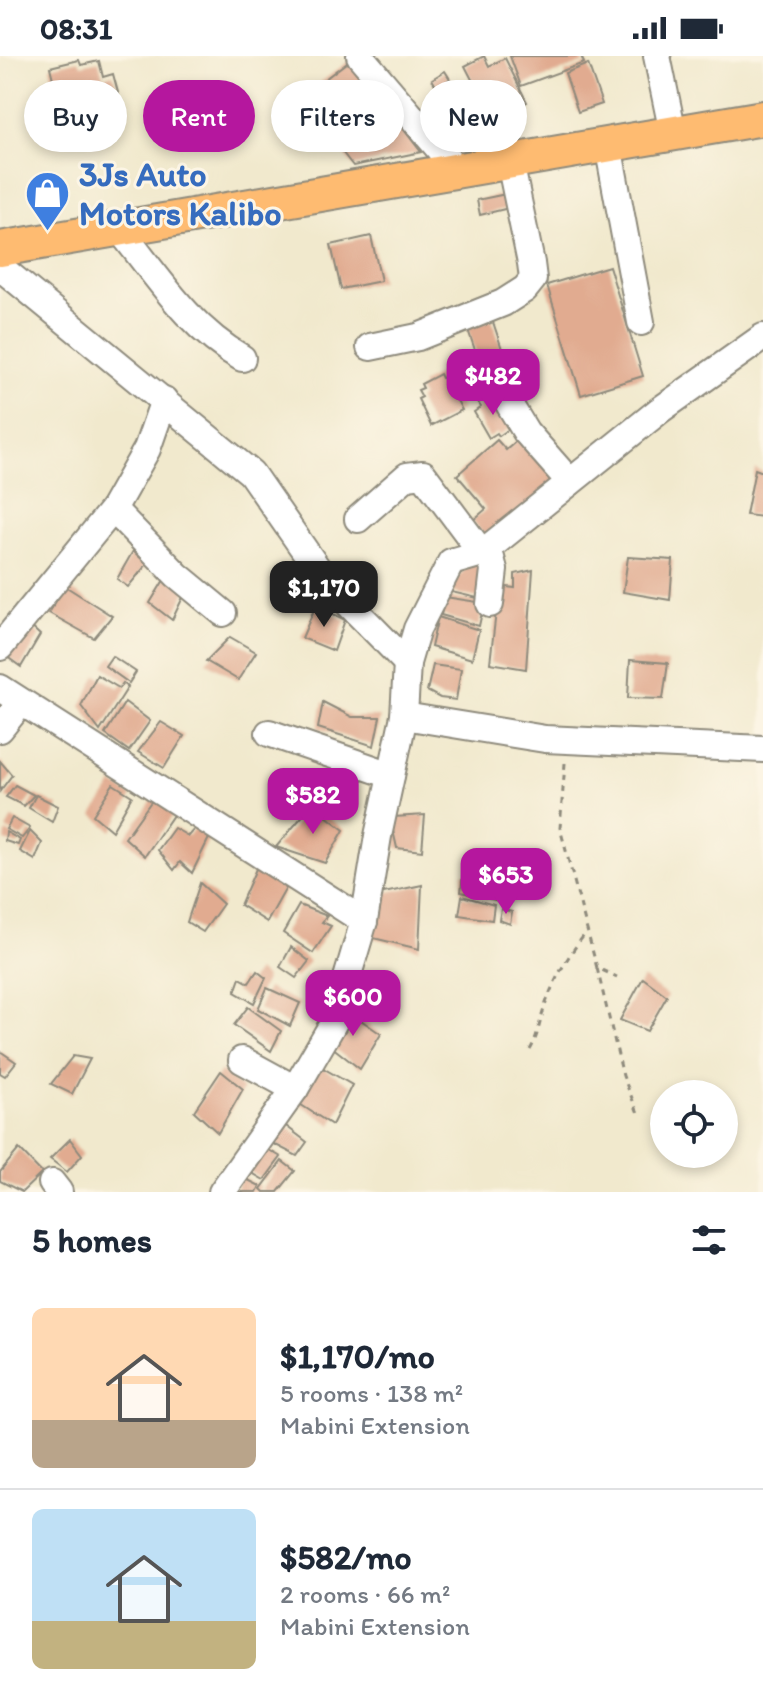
<!DOCTYPE html>
<meta charset="utf-8">
<style>
body{margin:0;font-family:Itim,sans-serif;background:#f2f2f3;color:#1f2937;height:100vh;display:flex;flex-direction:column;font-size:30px;white-space:nowrap}
*{box-sizing:border-box;margin:0}
p{font-size:26px;color:#747a83}
.icon{flex:none;width:44px;height:44px;fill:none;stroke:currentColor;stroke-width:2;stroke-linecap:round;stroke-linejoin:round}
.map{position:relative;height:1136px;overflow:hidden}
.panel{display:flex;flex-direction:column;background:#fff;flex:1}
.panel>*{flex:none}
.guide{position:absolute;left:24px;top:24px;width:716px;height:72px;display:flex;gap:16px}
.controls{position:absolute;left:650px;top:1024px;display:grid;gap:16px}
.controls a{display:grid;place-items:center;width:88px;height:88px;border-radius:50%;background:#fff;box-shadow:0 4px 12px #0003;font-size:40px}
.price{position:absolute;translate:-50% -68px;padding:0 18px;border-radius:16px;background:#b5179e;color:#fff;font-size:26px;line-height:52px;filter:drop-shadow(0 2px 4px #0008)}
.price::after{content:'';position:absolute;left:50%;top:48px;width:24px;height:18px;margin-left:-12px;background:inherit;clip-path:polygon(0 0,100% 0,50% 100%)}
.price.selected{background:#222;color:#fff}
ul{padding:0;list-style:none}
li{display:flex;align-items:center;gap:24px;height:200px;padding:0 32px}
li+li{border-top:2px solid #e0e1e3}
li span{display:grid;place-items:center;flex:none;width:224px;height:160px;border-radius:12px;color:#555}
li>.icon{margin-inline-start:auto}
span .icon{width:96px;height:96px;fill:#fffc;stroke-width:1}
li b{font-size:34px}
h2{display:flex;justify-content:space-between;align-items:center;height:96px;padding:0 32px;font-size:34px}
.pill{padding:0 28px;border-radius:36px;background:#fff;box-shadow:0 4px 12px #0003;font-size:28px;line-height:72px}
.pill.selected{background:#b5179e;color:#fff}
.status{display:flex;justify-content:space-between;align-items:center;height:56px;padding:0 40px;background:#fff;direction:ltr}
.status svg{height:22px;fill:currentColor}
.map>svg:first-child{display:block}
.building{fill:#e1ab90}
.lines{fill:none;stroke-linecap:round;stroke-linejoin:round}
.minor-casing{stroke:#8e8a7c;stroke-width:30}
.major-casing{stroke:#8e8a7c;stroke-width:38}
.path{stroke:#8e8a7c;stroke-width:3;stroke-dasharray:6 6;stroke-linecap:butt}
.minor{stroke:#fff;stroke-width:26}
.major{stroke:#febb71;stroke-width:34}
.labels{text-anchor:middle;dominant-baseline:central;stroke-width:6;stroke-linejoin:round;paint-order:stroke}
.shop-label{font-size:34px;font-weight:bold;fill:#366cbe;stroke:#fcf5e5;text-anchor:start}
</style>
<div class="status"><b>08:31</b><svg viewBox="0 0 49 12"><path d="M0 12V9h3v3zM5 12V6h3v6zM10 12V3h3v9zM15 12V0h3v12zM26 1h20v11H26zM47 4h2v5h-2z"/></svg></div>
<div class="map">
<svg width="763" height="1136" viewBox="0 0 763 1136">
<rect width="100%" height="100%" fill="#fcf5e5"/>
<filter id="ink" filterUnits="userSpaceOnUse"><feTurbulence type="fractalNoise" baseFrequency=".0125" numOctaves="2"/><feDisplacementMap in="SourceGraphic" scale="16" xChannelSelector="R" yChannelSelector="G"/><feConvolveMatrix kernelMatrix="1 2 1 2 8 2 1 2 1" color-interpolation-filters="sRGB"/></filter>
<filter id="wash" filterUnits="userSpaceOnUse"><feTurbulence type="fractalNoise" baseFrequency=".006" numOctaves="4" result="noise"/><feDisplacementMap in="SourceGraphic" scale="32" xChannelSelector="R" yChannelSelector="G"/><feGaussianBlur stdDeviation="1.8" result="paint"/><feColorMatrix in="noise" values="0 0 0 0 0 0 0 0 0 0 0 0 0 0 0 0 0 1.4 0 .05"/><feComposite in="paint" operator="in"/></filter>
<g filter="url(#wash)">
<rect width="100%" height="100%" fill="#f1e9cd"/>
<g id="blocks">
<g class="building">
<path d="M484 0 489 10 505 2 527 46 510 55 515 64 498 73 489 57 478 63 469 44 480 39 465 10Z"/>
<path d="M510 0H581L584 7 521 30Z"/>
<path d="M79 4 81 9 99 5 103 21 113 18 119 40 103 44 105 52 79 59 75 46 66 48 63 33 56 35 50 11Z"/>
<path d="M350 4 421 96 353 110 300 42Z"/>
<path d="M588 8 602 48 578 56 565 17Z"/>
<path d="M445 15 450 23 437 32 432 23Z"/>
<path d="M506 138 509 152 480 159 477 144Z"/>
<path d="M371 180 381 225 341 233 331 189Z"/>
<path d="M609 210 643 320 581 339 547 229Z"/>
<path d="M492 263 513 326 489 334 467 271Z"/>
<path d="M440 318 442 322 445 321 462 354 431 370 418 343 422 341 418 334 423 332 421 328Z"/>
<path d="M494 337 497 342 499 340 512 371 499 380 497 377 489 382 474 356 481 351 478 347 485 343 487 347 491 345 488 341Z"/>
<path d="M521 381 558 423 489 484 472 465 486 453 457 419 497 384 506 394Z"/>
<path d="M755 413 763 416V461L746 459Z"/>
<path d="M133 495 147 508 128 531 117 523Z"/>
<path d="M628 501 673 504 670 544 623 536Z"/>
<path d="M473 503 485 510 486 544 447 535Z"/>
<path d="M533 514 526 613 490 607 499 530 515 532V518Z"/>
<path d="M167 519 187 533 172 564 150 547Z"/>
<path d="M65 530 112 560 94 582 49 557Z"/>
<path d="M445 541 484 547 479 570 441 559Z"/>
<path d="M316 549 345 564 334 595 302 582Z"/>
<path d="M438 561 479 574 472 603 431 591Z"/>
<path d="M28 568 40 579 21 611 6 600Z"/>
<path d="M230 581 256 596 238 624 206 605Z"/>
<path d="M112 600 136 616 129 627 105 610Z"/>
<path d="M630 604 668 607 663 643 628 642Z"/>
<path d="M433 609 461 613 456 644 440 642 427 635Z"/>
<path d="M97 619 119 632 123 627 128 631 100 675 81 650Z"/>
<path d="M125 646 150 665 129 695 105 678Z"/>
<path d="M323 646 352 661H380L374 690 318 672Z"/>
<path d="M161 666 184 680 164 712 138 696Z"/>
<path d="M0 705 12 719 0 735Z"/>
<path d="M113 728 132 740 112 775 93 759Z"/>
<path d="M15 729 34 739 24 750 6 741Z"/>
<path d="M36 739 58 750 52 766 29 752Z"/>
<path d="M155 740 173 759 145 800 125 782Z"/>
<path d="M312 749 344 774 325 807 276 791Z"/>
<path d="M425 759 422 795 397 792 392 770 394 761Z"/>
<path d="M12 762 30 772 22 782 6 773Z"/>
<path d="M174 772 188 780 195 772 209 782 192 817 180 806 174 814 158 794Z"/>
<path d="M30 775 42 787 35 804 20 795Z"/>
<path d="M6 776 20 784 18 789 5 785Z"/>
<path d="M259 806 291 823 267 866 240 849Z"/>
<path d="M463 817 505 828 504 846 461 836Z"/>
<path d="M200 827 223 848 203 876 187 866Z"/>
<path d="M422 829 419 893 365 880 374 839Z"/>
<path d="M462 840 494 849 492 864 459 859Z"/>
<path d="M299 849 327 860 322 866 331 870 313 897 283 877Z"/>
<path d="M501 853 512 856 510 868 499 864Z"/>
<path d="M291 891 309 905 296 922 280 911Z"/>
<path d="M257 915 266 922 254 947 235 936 240 922 249 927Z"/>
<path d="M643 922 667 940 647 975 620 964Z"/>
<path d="M267 932 300 947 290 970 258 953Z"/>
<path d="M248 951 281 975 271 995 234 969Z"/>
<path d="M342 951 381 978 360 1013 327 987Z"/>
<path d="M0 995 16 1006 5 1020 0 1017Z"/>
<path d="M73 1000 90 1003 72 1038 51 1028Z"/>
<path d="M316 1008 352 1029 332 1069 295 1045Z"/>
<path d="M221 1015 243 1033 218 1077 194 1055Z"/>
<path d="M282 1067 307 1086 297 1100 268 1085Z"/>
<path d="M70 1083 82 1099 67 1116 50 1103Z"/>
<path d="M260 1089 281 1101 264 1124 247 1114Z"/>
<path d="M19 1093 42 1117 22 1136 0 1125V1116Z"/>
<path d="M282 1105 295 1115 278 1136H264L261 1133Z"/>
<path d="M242 1121 260 1130 257 1136H234Z"/>
</g>
</g>
</g>
<g filter="url(#ink)">
<use href="#blocks" fill-opacity="0" stroke="#8e8a7c" stroke-width="2"/>
<g class="lines">
<defs>
<g id="minor">
<path d="M360 0 458 115"/>
<path d="M657 0 673 77"/>
<path d="M608 89 641 266"/>
<path d="M120 174C157 220 189 272 242 302"/>
<path d="M0 211 251 417 317 512 342 541 407 607"/>
<path d="M370 291 418 281 503 247 525 233 533 223 531 207 510 106"/>
<path d="M509 348 526 376 570 426"/>
<path d="M113 453 177 519 223 557"/>
<path d="M358 463 407 420 423 418 482 497 491 502 494 514 490 548"/>
<path d="M0 591 113 453 147 393 164 344"/>
<path d="M0 632 364 865"/>
<path d="M404 660 545 683 763 693"/>
<path d="M0 673 21 647"/>
<path d="M269 677 391 719"/>
<path d="M242 1004 295 1033"/>
<path d="M52 1127 59 1136"/>
<path d="M222 1136 295 1033 334 966 364 865 378 780 404 660 407 607 417 573 451 506 482 497 660 354 763 281"/>
</g>
<path id="major" d="M0 193 763 62"/>
</defs>
<use href="#minor" class="minor-casing"/>
<use href="#major" class="major-casing"/>
<g class="path">
<path d="M565 707 560 772 597 912 617 921"/>
<path d="M597 912 623 1020 638 1057"/>
<path d="M530 994C538 980 539 968 544 953 553 925 568 899 586 877"/>
</g>
<use href="#minor" class="minor"/>
<use href="#major" class="major"/>
</g>
</g>
<defs>
<symbol id="shop-pin" viewBox="-11 -11 22 30"><path d="M0 17L-7.5 6A9.5 9.5 0 1 1 7.5 6Z" fill="#3f7fe0" stroke="#fcf5e5"/><path d="M-5-2.5h2.3a2.7 3.5 0 0 1 5.4 0H5L5.5 6h-11ZM-1.5-2.5h3a1.5 2.3 0 0 0-3 0Z" fill="#fff"/></symbol>
</defs>
<g fill-rule="evenodd">
<use href="#shop-pin" x="22" y="112" width="51" height="69"/>
</g>
<g class="labels">
<g class="shop-label">
<text x="79" y="118">3Js Auto<tspan x="79" dy="39">Motors Kalibo</tspan></text>
</g>
</g>
</svg>
<div class="controls">
<a><svg class="icon" aria-label="locate" viewBox="0 0 24 24"><circle cx="12" cy="12" r="6"/><path d="M12 2v4M12 18v4M2 12h4M18 12h4"/></svg></a>
</div>
<b class="price" style="left:493px;top:361px">$482</b>
<b class="price selected" style="left:324px;top:573px">$1,170</b>
<b class="price" style="left:313px;top:780px">$582</b>
<b class="price" style="left:506px;top:860px">$653</b>
<b class="price" style="left:353px;top:982px">$600</b>
<div class="guide">
<a class="pill">Buy</a>
<a class="pill selected">Rent</a>
<a class="pill">Filters</a>
<a class="pill">New</a>
</div>
</div>
<section class="panel">
<h2>5 homes<svg class="icon" aria-label="filters" viewBox="0 0 24 24"><path d="M4 7h16M4 17h16"/><circle cx="9" cy="7" r="2"/><circle cx="15" cy="17" r="2"/></svg></h2>
<ul>
<li><span style="background:linear-gradient(#ffd9b3 70%,#b9a48a 0)"><svg class="icon" aria-label="home" viewBox="0 0 24 24"><path d="M3 11l9-7 9 7M6 9v11h12V9"/></svg></span><div><b>$1,170/mo</b><p>5 rooms · 138 m²</p><p>Mabini Extension</p></div></li>
<li><span style="background:linear-gradient(#bfe0f5 70%,#c2b280 0)"><svg class="icon" aria-label="home" viewBox="0 0 24 24"><path d="M3 11l9-7 9 7M6 9v11h12V9"/></svg></span><div><b>$582/mo</b><p>2 rooms · 66 m²</p><p>Mabini Extension</p></div></li>
</ul>
</section>
